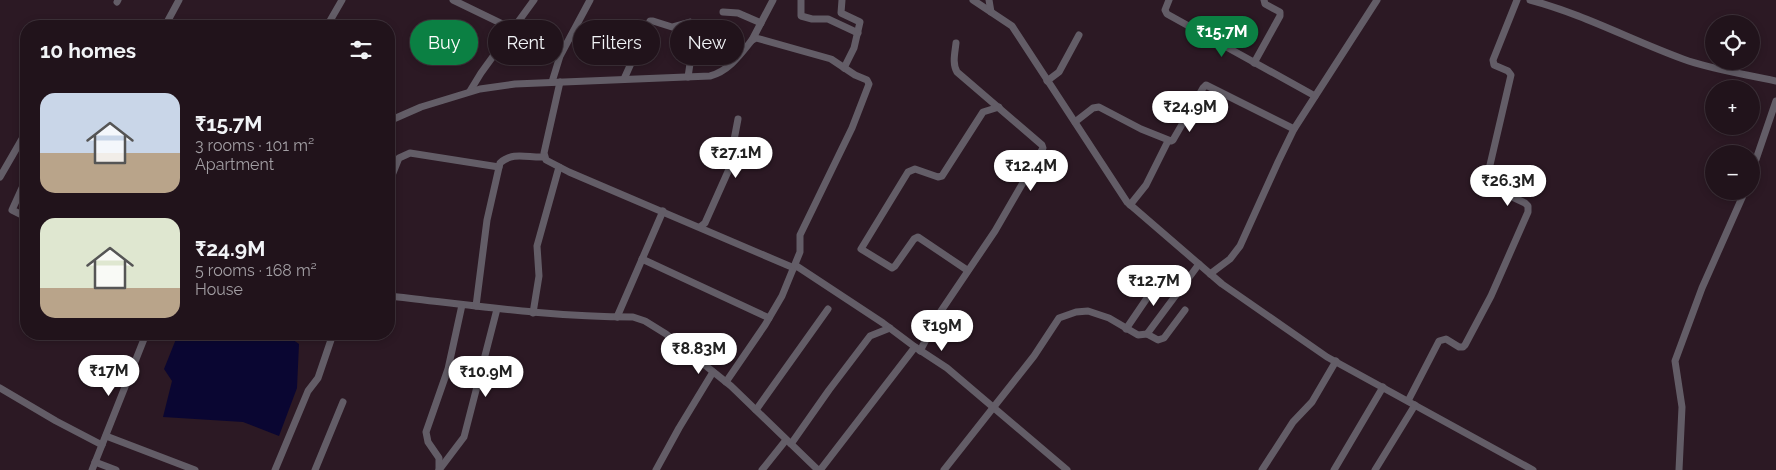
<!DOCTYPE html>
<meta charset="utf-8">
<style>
body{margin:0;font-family:Raleway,sans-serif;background:#2d2028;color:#f1f3f6;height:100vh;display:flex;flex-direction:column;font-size:19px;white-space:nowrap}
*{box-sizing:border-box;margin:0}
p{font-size:16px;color:#a29ea3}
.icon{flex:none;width:28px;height:28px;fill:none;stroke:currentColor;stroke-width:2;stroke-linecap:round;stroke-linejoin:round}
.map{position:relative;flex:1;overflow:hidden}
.side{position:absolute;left:20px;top:20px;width:375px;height:320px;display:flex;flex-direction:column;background:#21131b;border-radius:20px;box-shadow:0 2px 8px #0003,0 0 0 1px #3e323a}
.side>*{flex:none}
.top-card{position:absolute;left:410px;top:20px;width:475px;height:45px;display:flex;gap:10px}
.fabs{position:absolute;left:1705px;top:15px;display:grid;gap:10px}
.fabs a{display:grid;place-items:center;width:55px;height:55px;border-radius:50%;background:#21131b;box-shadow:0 2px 8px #0003,0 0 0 1px #3e323a;font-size:25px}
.price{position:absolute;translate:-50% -42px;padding:0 11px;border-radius:18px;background:#fff;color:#222;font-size:16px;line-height:32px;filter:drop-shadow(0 1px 2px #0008)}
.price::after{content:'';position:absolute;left:50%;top:30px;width:15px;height:11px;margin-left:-8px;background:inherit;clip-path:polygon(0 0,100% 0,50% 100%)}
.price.selected{background:#0b8043;color:#fff}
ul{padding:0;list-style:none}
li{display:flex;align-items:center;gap:15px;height:125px;padding:0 20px}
li span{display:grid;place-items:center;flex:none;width:140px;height:100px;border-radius:15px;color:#555}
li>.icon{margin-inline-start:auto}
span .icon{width:60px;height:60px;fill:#fffc;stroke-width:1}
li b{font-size:21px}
h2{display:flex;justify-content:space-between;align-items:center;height:60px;padding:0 20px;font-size:21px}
.pill{padding:0 18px;border-radius:22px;background:#21131b;box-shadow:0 2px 8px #0003,0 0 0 1px #3e323a;font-size:18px;line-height:45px}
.pill.selected{background:#0b8043;color:#fff}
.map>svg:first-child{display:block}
.water{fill:#0a0632}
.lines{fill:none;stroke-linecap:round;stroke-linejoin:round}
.minor{stroke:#635d67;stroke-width:7}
</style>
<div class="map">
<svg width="1776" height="470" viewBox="0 0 1776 470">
<rect width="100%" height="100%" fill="#2c1924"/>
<path class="water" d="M178 334H285L299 344 297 388 279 436 243 422 163 417 172 381 164 369Z"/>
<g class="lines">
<g class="minor">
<path d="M453 0 513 29"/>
<path d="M801 0V16L812 19H828L858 33"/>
<path d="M842 0 841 13 860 22 854 48 844 68"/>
<path d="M973 0 1012 26 1127 202 1222 284 1327 357 1533 470"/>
<path d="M989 0 991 12"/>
<path d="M1169 0 1165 10 1167 14 1315 96"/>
<path d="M1530 0C1583 14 1631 40 1683 59 1713 70 1745 74 1776 81"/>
<path d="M117 2 118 0"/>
<path d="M723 12 738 13 761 23"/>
<path d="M165 26 179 0"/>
<path d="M327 26 342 0"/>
<path d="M752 40 773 0"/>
<path d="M1254 63 1280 16V12L1265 4 1264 0"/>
<path d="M688 77 691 57 696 40"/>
<path d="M624 79 650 21H653L672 27 690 22"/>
<path d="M1047 81 1059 72 1079 35"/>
<path d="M552 82 560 56 590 0"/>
<path d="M560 82 544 153 546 160 569 172 794 268"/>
<path d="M470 91 481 73 534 0"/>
<path d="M389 121 421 107 480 89 515 84 710 76C729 71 740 55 752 40L756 38 831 59 855 75 867 80 869 84 852 128 800 235V252L782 296 765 325 726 382"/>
<path d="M1075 122 1093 108 1099 107 1141 129 1171 141 1173 140 1203 88 1206 85 1294 129"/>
<path d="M1751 174 1776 101"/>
<path d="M0 177 26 132"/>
<path d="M389 183 399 158 410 153 499 167"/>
<path d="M22 188 12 210 26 217"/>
<path d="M1130 205 1146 185 1168 141"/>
<path d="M700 227 705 223 730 167 740 155V151L734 140 738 119"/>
<path d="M642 259 769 318"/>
<path d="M795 265 883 323 915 347 947 368 1067 470"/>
<path d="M967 270 918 237 914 239 895 266 892 268 861 249 908 172 915 169 938 177 942 176 983 112 999 107"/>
<path d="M1210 274 1230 259 1240 246 1278 162 1294 129 1377 0"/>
<path d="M389 296C470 305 551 317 633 317L645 321 666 334 731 386 818 470 821 469 915 347"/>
<path d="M476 306 487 220 500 163C513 151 528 158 544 157"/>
<path d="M533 313 539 276 537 246 559 167"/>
<path d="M617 317 663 211"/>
<path d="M1126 329 1160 279 1166 277 1183 286"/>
<path d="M1147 334 1158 340 1164 338 1185 310"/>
<path d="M920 351 941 311 995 231 1043 148 1042 145 957 72C952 63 955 53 956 43"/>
<path d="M0 388 56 421 102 445"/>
<path d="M1408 401 1439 341 1446 339 1459 347H1463L1465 345 1491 296 1528 212V206L1525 203 1487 185 1486 182 1511 75 1508 71 1494 65 1493 60 1517 0"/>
<path d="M756 410 828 309"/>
<path d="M106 436 195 470"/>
<path d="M791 444 829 390 870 336 890 328"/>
<path d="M95 462 116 470"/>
<path d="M439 469V458L428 442 426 432 448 369 462 305"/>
<path d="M92 470 146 334"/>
<path d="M275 470 308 391 318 378 333 334"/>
<path d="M315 470 343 402"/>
<path d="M439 470 464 437 497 309"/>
<path d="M656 470 679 428 713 372"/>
<path d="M762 470 786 440"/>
<path d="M944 470 1034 356 1059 318 1076 312 1088 311 1109 318 1138 335 1147 334 1199 264"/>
<path d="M1262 470 1293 422 1312 402 1336 361"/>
<path d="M1334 470 1383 387"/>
<path d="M1375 470 1415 405"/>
<path d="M1679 470 1682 407 1675 361 1702 288 1745 191"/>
</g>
</g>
</svg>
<div class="fabs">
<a><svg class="icon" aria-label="locate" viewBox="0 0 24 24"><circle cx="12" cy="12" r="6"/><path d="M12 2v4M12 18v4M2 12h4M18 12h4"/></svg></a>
<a>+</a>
<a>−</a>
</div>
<b class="price selected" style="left:1222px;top:58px">₹15.7M</b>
<b class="price" style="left:1190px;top:133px">₹24.9M</b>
<b class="price" style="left:736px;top:179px">₹27.1M</b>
<b class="price" style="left:1031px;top:192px">₹12.4M</b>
<b class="price" style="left:1508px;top:207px">₹26.3M</b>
<b class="price" style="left:1154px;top:307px">₹12.7M</b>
<b class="price" style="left:942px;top:352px">₹19M</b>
<b class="price" style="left:699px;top:375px">₹8.83M</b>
<b class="price" style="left:109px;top:397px">₹17M</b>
<b class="price" style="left:486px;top:398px">₹10.9M</b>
<div class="top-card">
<a class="pill selected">Buy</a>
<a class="pill">Rent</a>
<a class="pill">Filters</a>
<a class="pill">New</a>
</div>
<section class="side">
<h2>10 homes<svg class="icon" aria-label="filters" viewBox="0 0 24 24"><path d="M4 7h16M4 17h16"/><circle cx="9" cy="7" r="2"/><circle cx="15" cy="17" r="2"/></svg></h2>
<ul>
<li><span style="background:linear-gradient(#c9d6e8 60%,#b9a48a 0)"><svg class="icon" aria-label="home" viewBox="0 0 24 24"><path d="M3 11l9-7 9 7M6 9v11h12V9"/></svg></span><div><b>₹15.7M</b><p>3 rooms · 101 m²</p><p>Apartment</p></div></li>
<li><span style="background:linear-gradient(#dfe7d0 70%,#b9a48a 0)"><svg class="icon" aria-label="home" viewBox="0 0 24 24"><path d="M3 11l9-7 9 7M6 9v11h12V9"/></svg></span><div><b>₹24.9M</b><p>5 rooms · 168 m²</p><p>House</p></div></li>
</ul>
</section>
</div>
